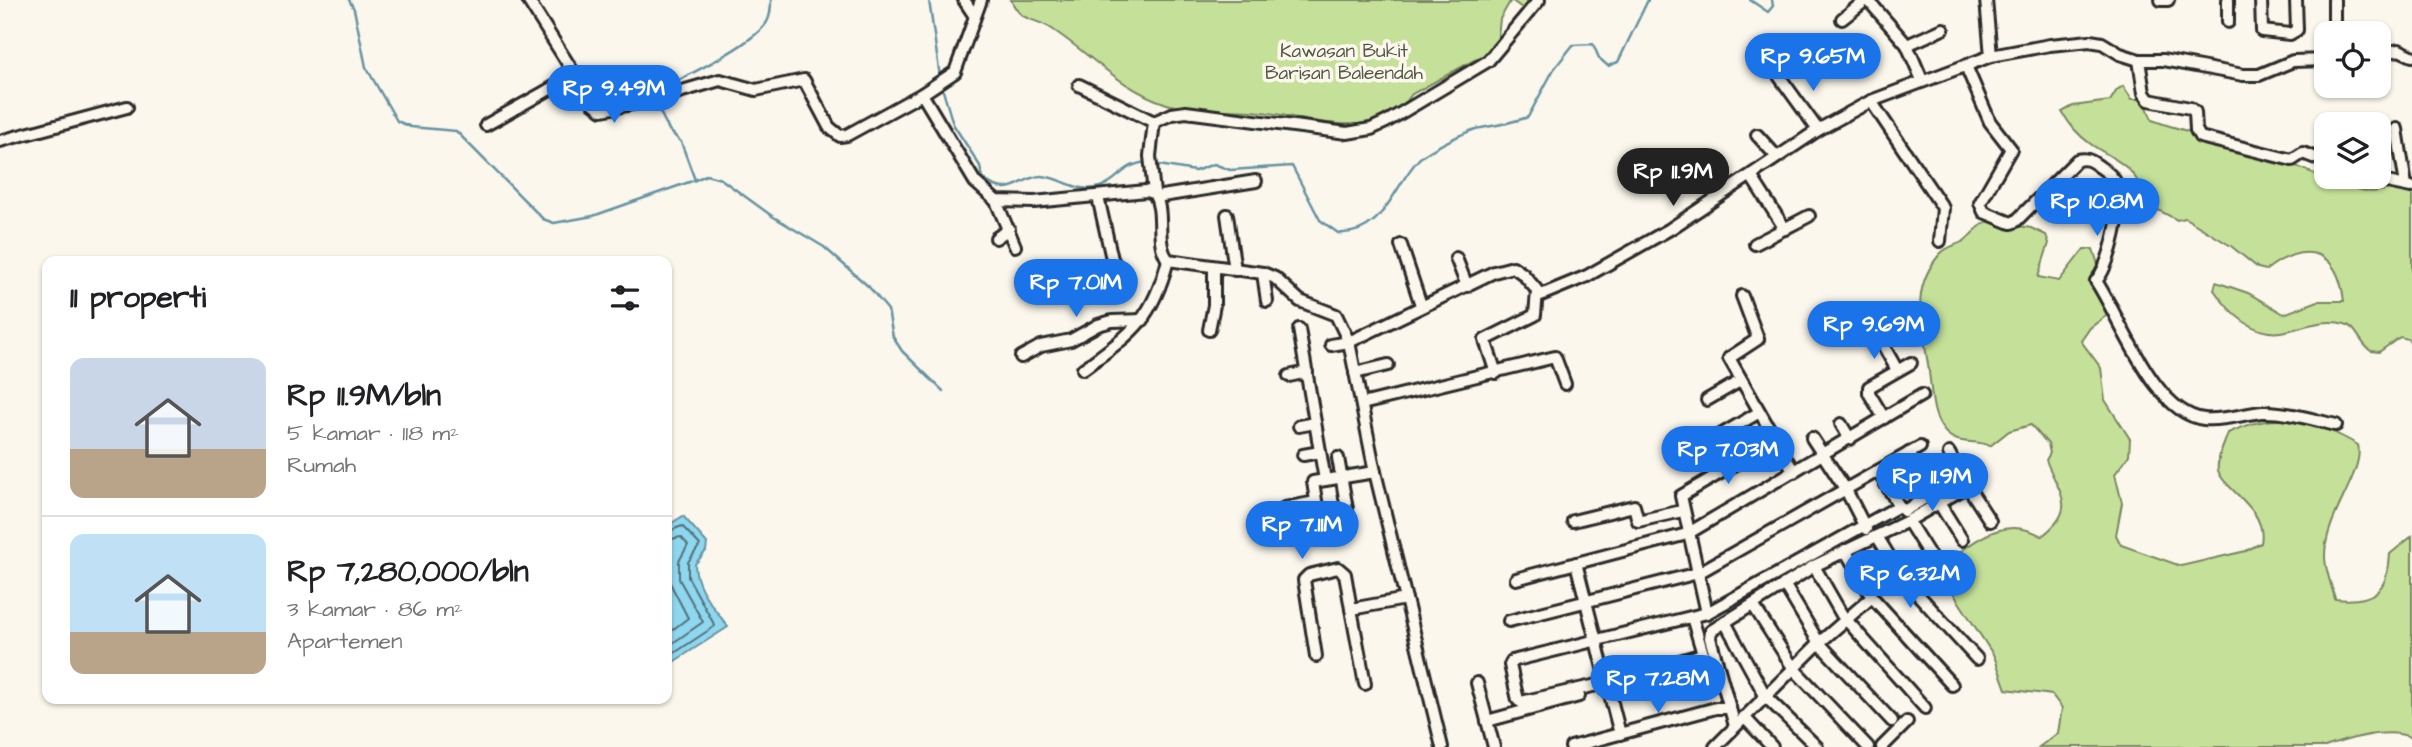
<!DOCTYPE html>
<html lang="id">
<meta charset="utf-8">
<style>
body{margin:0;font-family:"Architects Daughter",sans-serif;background:#f6f6f6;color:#202124;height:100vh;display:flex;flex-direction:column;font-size:26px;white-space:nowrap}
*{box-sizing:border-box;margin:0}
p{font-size:23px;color:#757577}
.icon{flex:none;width:38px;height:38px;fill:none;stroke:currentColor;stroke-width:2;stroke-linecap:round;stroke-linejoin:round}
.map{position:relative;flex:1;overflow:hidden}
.side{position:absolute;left:42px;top:256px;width:630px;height:448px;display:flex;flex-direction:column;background:#fff;border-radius:14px;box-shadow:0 2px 5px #0004}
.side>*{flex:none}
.controls{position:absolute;left:2314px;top:21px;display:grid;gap:14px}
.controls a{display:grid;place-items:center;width:77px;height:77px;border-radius:14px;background:#fff;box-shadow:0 2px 5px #0004;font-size:35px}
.price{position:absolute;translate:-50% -60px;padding:0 16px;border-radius:24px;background:#1a73e8;color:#fff;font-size:23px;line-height:46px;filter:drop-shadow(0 2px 4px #0008)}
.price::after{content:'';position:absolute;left:50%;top:42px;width:21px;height:16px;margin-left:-10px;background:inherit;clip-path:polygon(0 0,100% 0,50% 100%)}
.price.on{background:#222;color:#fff}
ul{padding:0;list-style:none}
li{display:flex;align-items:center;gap:21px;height:175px;padding:0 28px}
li+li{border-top:2px solid #e0e0e0}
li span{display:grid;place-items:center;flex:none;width:196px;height:140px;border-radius:14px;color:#555}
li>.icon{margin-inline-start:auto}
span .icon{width:84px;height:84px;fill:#fffc;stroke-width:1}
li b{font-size:30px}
h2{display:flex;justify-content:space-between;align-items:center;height:84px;padding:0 28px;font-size:30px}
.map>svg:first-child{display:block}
.green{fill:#c5e199;stroke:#788662;stroke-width:2}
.water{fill:#8ed7ef;stroke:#6692a1;stroke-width:2}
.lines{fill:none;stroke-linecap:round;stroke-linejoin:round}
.shore{stroke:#537079;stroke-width:2}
.stream{stroke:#6692a1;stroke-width:2.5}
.minor-casing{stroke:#2b2b2b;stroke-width:16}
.minor{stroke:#fbf7ec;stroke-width:10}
.labels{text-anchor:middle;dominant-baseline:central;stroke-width:7;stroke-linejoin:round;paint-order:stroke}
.park-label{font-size:19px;fill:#525846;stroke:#fbf7ec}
</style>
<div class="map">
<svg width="2412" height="747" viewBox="0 0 2412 747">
<rect width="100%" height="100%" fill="#fbf7ec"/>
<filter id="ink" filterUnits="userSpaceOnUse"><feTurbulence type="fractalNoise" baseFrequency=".0143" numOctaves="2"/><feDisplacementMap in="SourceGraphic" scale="14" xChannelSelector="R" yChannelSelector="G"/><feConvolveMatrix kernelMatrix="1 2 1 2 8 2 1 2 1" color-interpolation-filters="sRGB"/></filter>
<g filter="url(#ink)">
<g class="green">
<path d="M1011 0H1531L1522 8 1511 0 1500 19 1497 45 1491 51 1412 94C1376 148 1303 114 1252 111 1224 109 1195 113 1167 104 1122 90 1090 54 1052 29 1033 16 1022 24 1011 0Z"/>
<path d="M2123 86 2132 99H2140L2146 104 2152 120C2188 133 2225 140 2260 152 2296 164 2329 183 2366 191 2382 195 2394 183 2412 189V346L2408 339 2400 337 2379 352 2371 351C2360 344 2357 327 2345 324 2324 318 2305 327 2286 331 2255 339 2229 312 2214 290L2216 282 2248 293 2284 314 2318 301H2344C2338 250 2307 239 2266 270L2258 268 2231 246 2185 218 2177 220 2145 203C2137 156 2101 160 2075 130 2070 125 2066 118 2062 112L2073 106 2110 101 2117 90Z"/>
<path d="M1988 221 2031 228 2046 235 2049 243 2038 277 2059 281 2084 249H2093L2104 283 2119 306 2090 328 2081 341 2101 368 2105 400 2130 439 2129 455 2115 474 2122 503 2116 535 2121 545 2181 566 2246 551 2261 543C2268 508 2223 490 2218 470 2216 459 2225 443 2228 433 2276 410 2313 419 2358 445 2365 472 2324 517 2325 557 2325 570 2332 586 2335 599 2373 603 2388 592 2390 554L2412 536V738C2389 726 2348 739 2325 747H2039L2058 733 2062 708 2052 695 2006 689 1994 656 1944 579 1942 565C1975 542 2001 514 2042 536 2079 508 2059 494 2046 460L2050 453 2048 444 2031 425 2009 431 1990 446C1974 438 1961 447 1946 433 1931 418 1932 391 1929 372 1924 329 1907 292 1940 254 1946 247 1957 245 1964 241 1973 234 1977 226 1988 221Z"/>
</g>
<path class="water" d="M683 516 707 543 706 551 695 564C695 589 715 608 728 627L667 666V526Z"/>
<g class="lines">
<g class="shore">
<path d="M667 532 682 526 700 545 688 562V577L715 626 667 658"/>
<path d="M667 540 681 537 688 545 679 561V579L703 622 667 647"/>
<path d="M667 551 670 554V583L688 618 667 634"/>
</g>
<g class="stream">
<path d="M349 0 354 9 366 67 397 121 411 127 456 131 543 219 554 223 593 216 695 180 681 142 669 130 656 104"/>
<path d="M929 0 940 77"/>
<path d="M1750 0 1768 12 1773 6 1772 0"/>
<path d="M941 84 953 124 980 166 982 178C1011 202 1022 175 1042 176 1063 178 1078 194 1100 187 1121 180 1120 165 1147 162"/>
<path d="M655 97 654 93C680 79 753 45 767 22 771 15 771 7 771 0"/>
<path d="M1153 164 1195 171 1214 164 1230 170 1292 166 1320 220 1338 233C1383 236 1393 187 1418 160 1425 152 1469 129 1481 128 1498 125 1511 123 1528 117L1554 69 1573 45 1593 44 1599 58 1608 66 1618 62 1648 0"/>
<path d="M695 180 706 175 721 179 772 216 824 247 869 287 888 310 893 337 902 351 943 391"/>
</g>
<defs>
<g id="minor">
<path d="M528 0 592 102 602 110 648 101 720 80 756 90 804 80 829 127 840 136 847 135 922 94 975 182 996 201 1034 202 1146 191 1154 193C1166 214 1154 241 1168 260L1263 273 1275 278 1300 301 1336 315 1349 342 1375 472 1442 747"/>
<path d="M964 0 974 15"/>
<path d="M1868 0 1907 45 1922 80"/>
<path d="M2161 0H2168"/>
<path d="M2228 0V22"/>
<path d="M2261 0 2262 31 2290 34 2297 30 2296 0"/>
<path d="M2334 0V31"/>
<path d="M1842 19 1866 0"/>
<path d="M1907 45 1943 29"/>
<path d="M2378 54 2399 50 2412 56"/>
<path d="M1991 56 2050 45 2090 41 2102 43 2120 54 2139 60H2163L2243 75H2259L2293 61 2326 60"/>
<path d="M2139 60 2144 93 2149 100 2190 108 2195 112 2196 130 2200 137 2292 160 2303 153 2326 162"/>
<path d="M1966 66 1990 122 2011 149 1980 203 1984 212 2011 223 2016 221 2077 160C2086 158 2090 160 2097 165 2105 171 2113 175 2117 185 2124 207 2110 265 2096 281 2121 319 2154 414 2204 419 2223 421 2243 414 2262 412 2285 411 2313 420 2336 425"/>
<path d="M1779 76 1818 130"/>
<path d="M1079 85 1154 122"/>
<path d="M922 94 955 72 981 0"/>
<path d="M1871 101 1943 208 1940 241"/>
<path d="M486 125 575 75"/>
<path d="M2397 129 2406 185"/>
<path d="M1757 135 1777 157"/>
<path d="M0 141 127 107"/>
<path d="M1751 176 1785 229"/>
<path d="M2363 177 2411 187"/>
<path d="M1154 193 1150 156 1154 122 1172 114 1186 112 1347 133 1371 129 1386 122 1488 61 1539 0"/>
<path d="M1098 197 1112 259 1120 273"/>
<path d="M1156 197 1256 181"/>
<path d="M996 201 1015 246"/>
<path d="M1227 215 1235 270"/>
<path d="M996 238 1009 229"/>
<path d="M1755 244 1809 216"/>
<path d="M1401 245 1421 305"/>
<path d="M1456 258 1467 286"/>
<path d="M1263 273 1267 301"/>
<path d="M1742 296 1758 339 1729 358 1794 472"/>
<path d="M1299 329 1325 480"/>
<path d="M1209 330 1214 305V268"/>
<path d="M1878 336 1897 370"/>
<path d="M1331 345 1349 342 1494 272 1513 267 1523 274 1541 295 1587 276 1670 229 1818 130 1871 101 1991 56 1986 0"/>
<path d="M1021 357 1041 346 1071 340 1098 325 1112 321 1143 320"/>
<path d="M1083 369C1132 333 1152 321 1168 260"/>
<path d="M1355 373 1388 365"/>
<path d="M1496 373 1485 340 1535 315 1537 291"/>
<path d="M1289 376 1307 372"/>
<path d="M1707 400 1740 381"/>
<path d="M1362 404 1555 357 1565 384"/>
<path d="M1884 418 1869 393V387L1911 363"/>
<path d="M1841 424 1850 439"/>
<path d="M1299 426 1315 423"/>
<path d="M1812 438 1846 490 1866 529"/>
<path d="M1707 443 1758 413"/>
<path d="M1909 453 1933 494"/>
<path d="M1949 453 1961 476"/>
<path d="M1303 455 1320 452"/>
<path d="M1338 458 1347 509"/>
<path d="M1878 471 1899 506"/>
<path d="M1939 503 1962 540"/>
<path d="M1284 508 1316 502"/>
<path d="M1319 519 1313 482 1375 472"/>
<path d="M1573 521 1634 506 1638 521 1682 511"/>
<path d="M1908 521 1933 561"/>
<path d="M1877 536 1901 576 1977 659"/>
<path d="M1845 550 1872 597 1952 685"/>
<path d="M1576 563 1620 734"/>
<path d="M1814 566 1842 615 1925 708"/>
<path d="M1516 579 1687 534 1922 395"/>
<path d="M1784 584 1819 643 1892 721"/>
<path d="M1753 605 1794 669 1868 747"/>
<path d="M1707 613 1698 573 1920 447"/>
<path d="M1692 617 1703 654 1606 683 1521 702 1518 700 1510 665 1512 661 1707 613 1899 506 1904 511 1961 476 1990 521"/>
<path d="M1509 621 1698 573 1681 496 1775 441"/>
<path d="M1725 622 1766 697 1817 747"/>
<path d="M1316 656 1304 580 1309 575 1338 568 1345 574 1351 609"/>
<path d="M1477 683 1494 747"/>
<path d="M1365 684 1351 609 1406 599"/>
<path d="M1744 717 1772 747"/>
<path d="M1487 721 1579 696"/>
<path d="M1735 726 1710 638 1711 631 1814 566 1908 521 1968 486"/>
<path d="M1571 747 1716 708H1730"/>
<path d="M1715 747 1819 643 1872 597"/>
<path d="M1882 747 1907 722"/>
</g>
</defs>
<use href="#minor" class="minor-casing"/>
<use href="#minor" class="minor"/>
</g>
</g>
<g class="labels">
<g class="park-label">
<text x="1344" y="51">Kawasan Bukit<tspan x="1344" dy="22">Barisan Baleendah</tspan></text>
</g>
</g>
</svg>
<div class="controls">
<a><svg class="icon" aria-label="locate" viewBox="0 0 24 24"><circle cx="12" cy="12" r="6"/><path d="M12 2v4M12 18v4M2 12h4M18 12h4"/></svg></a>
<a><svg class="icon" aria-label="layers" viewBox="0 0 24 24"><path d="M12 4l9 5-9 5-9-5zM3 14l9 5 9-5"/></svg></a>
</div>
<b class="price" style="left:1813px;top:93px">Rp 9.65M</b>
<b class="price" style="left:614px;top:125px">Rp 9.49M</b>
<b class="price on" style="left:1673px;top:208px">Rp 11.9M</b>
<b class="price" style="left:2097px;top:238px">Rp 10.8M</b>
<b class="price" style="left:1076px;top:319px">Rp 7.01M</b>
<b class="price" style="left:1874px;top:361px">Rp 9.69M</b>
<b class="price" style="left:1728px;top:486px">Rp 7.03M</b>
<b class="price" style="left:1932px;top:513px">Rp 11.9M</b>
<b class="price" style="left:1302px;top:561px">Rp 7.11M</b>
<b class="price" style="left:1910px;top:610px">Rp 6.32M</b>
<b class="price" style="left:1658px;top:715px">Rp 7.28M</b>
<section class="side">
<h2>11 properti<svg class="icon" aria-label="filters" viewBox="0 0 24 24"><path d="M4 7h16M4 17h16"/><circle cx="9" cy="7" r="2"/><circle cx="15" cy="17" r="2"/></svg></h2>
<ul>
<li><span style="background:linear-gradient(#c9d6e8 65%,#b9a48a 0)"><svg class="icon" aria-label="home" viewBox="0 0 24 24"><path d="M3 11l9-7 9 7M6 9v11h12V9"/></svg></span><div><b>Rp 11.9M/bln</b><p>5 kamar · 118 m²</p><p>Rumah</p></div></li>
<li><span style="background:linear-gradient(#bfe0f5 70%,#b9a48a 0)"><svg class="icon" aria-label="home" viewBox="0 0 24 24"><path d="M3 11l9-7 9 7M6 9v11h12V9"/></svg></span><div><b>Rp 7,280,000/bln</b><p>3 kamar · 86 m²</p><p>Apartemen</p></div></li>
</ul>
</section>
</div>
